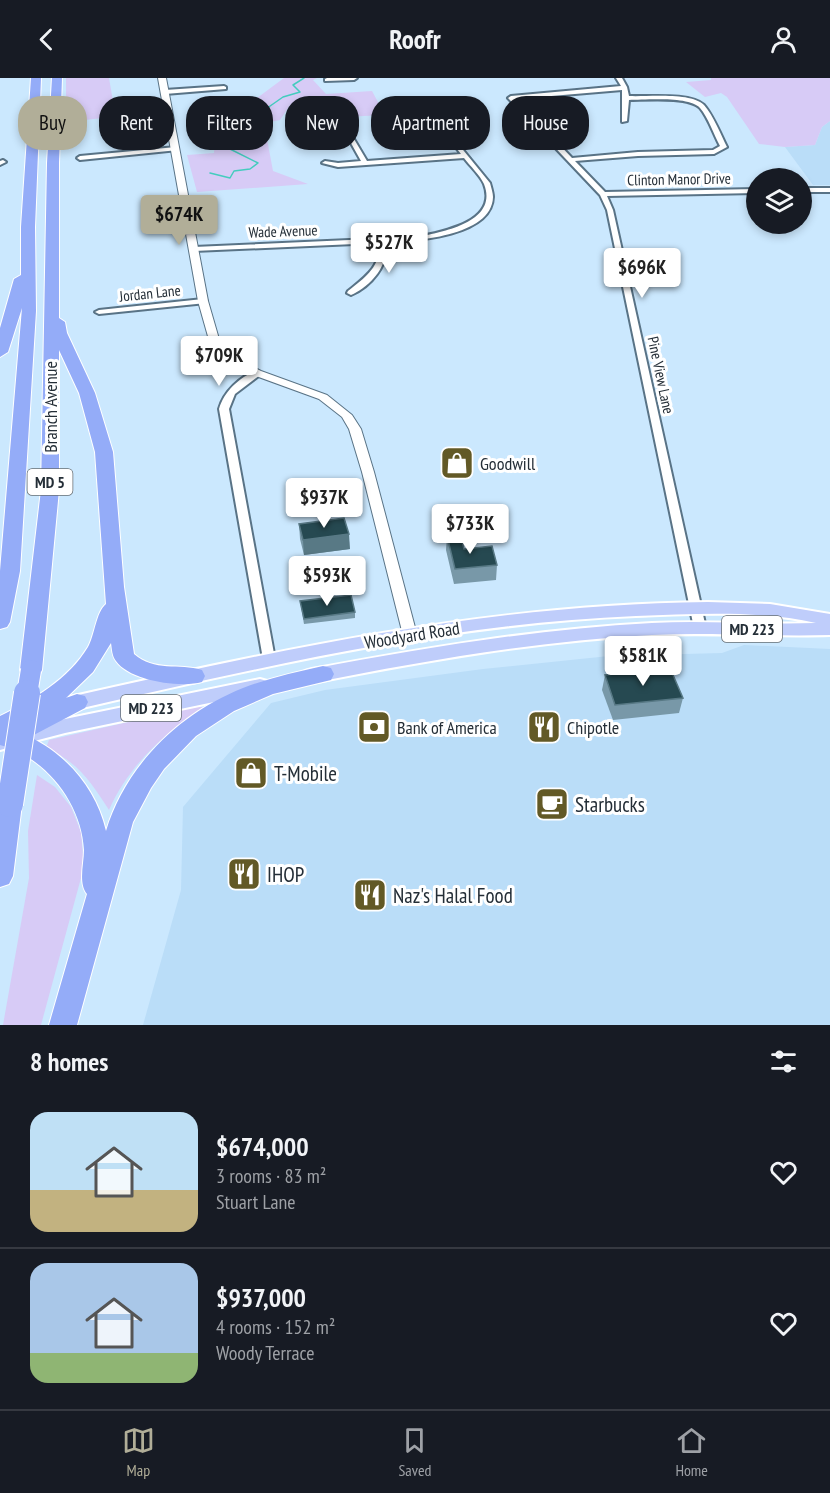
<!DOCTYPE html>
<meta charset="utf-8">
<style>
body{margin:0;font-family:"PT Sans Narrow",sans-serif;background:#20242c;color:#f1f3f6;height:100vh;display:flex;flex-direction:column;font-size:22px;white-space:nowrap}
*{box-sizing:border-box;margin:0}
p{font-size:20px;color:#9ea1a6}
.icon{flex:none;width:33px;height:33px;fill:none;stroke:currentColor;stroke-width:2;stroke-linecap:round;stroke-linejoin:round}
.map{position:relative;height:947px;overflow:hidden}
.details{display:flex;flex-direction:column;background:#171b24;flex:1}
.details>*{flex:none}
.hud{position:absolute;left:18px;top:18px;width:795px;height:54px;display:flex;gap:12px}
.buttons{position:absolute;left:746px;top:90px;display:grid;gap:12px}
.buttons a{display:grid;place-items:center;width:66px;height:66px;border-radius:50%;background:#171b24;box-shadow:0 3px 9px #0003;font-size:30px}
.price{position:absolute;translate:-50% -51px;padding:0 14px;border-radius:6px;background:#fff;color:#222;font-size:20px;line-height:39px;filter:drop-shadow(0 2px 3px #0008)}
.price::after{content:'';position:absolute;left:50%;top:36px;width:18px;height:14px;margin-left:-9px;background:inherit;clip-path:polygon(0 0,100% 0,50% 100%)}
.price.current{background:#b1ae98;color:#111}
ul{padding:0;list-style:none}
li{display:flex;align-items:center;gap:18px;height:150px;padding:0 30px}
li+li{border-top:2px solid #363941}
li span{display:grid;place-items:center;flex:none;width:168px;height:120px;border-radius:18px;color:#555}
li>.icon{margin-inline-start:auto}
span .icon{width:72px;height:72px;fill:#fffc;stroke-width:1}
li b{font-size:26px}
h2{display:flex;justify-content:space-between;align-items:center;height:72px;padding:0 30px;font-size:26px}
.tag{padding:0 21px;border-radius:24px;background:#171b24;box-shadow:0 3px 9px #0003;font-size:21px;line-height:54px}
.tag.current{background:#b1ae98;color:#111}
header{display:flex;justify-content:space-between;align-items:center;height:78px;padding:0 30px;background:#171b24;font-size:27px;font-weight:800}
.tabs{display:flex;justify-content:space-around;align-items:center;height:84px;border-top:2px solid #363941;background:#171b24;font-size:16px;color:#9ea1a6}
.tabs a{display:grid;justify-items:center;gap:3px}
.tabs .current{color:#b1ae98}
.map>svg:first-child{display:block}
.built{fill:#baddf8}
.green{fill:#d7cbf6}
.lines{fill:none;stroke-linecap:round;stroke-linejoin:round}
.stream{stroke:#44ccbe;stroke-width:1.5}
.minor-casing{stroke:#597386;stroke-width:4}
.tertiary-casing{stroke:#597386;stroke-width:2}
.primary-casing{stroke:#fff;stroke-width:4}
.motorway-casing{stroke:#fff;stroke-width:2}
.minor{fill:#fff;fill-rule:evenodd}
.tertiary{fill:#fff;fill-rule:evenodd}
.primary{fill:#bfcdfb;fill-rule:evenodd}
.motorway{fill:#94acf8;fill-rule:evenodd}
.motorway-bridge-far1-casing{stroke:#fff;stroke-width:22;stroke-linecap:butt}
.motorway-bridge-casing{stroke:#fff;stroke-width:28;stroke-linecap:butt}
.motorway-bridge-far1{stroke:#94acf8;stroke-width:20}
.motorway-bridge{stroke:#94acf8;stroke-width:26}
.wall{fill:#7898a8}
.shaded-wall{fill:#587985}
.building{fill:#264951;stroke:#587985;stroke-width:1.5}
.labels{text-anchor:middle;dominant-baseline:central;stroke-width:6;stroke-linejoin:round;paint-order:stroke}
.far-street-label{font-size:15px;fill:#242e37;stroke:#fff}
.shield{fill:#fff;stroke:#666d73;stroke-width:1.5}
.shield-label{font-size:16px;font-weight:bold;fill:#242e37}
.street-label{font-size:18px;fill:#242e37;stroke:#fff}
.poi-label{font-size:18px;fill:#242e37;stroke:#fff;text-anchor:start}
.near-poi-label{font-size:21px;fill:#242e37;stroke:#fff;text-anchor:start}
</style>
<header><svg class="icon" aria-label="back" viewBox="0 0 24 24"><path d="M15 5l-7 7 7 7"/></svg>Roofr<svg class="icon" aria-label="person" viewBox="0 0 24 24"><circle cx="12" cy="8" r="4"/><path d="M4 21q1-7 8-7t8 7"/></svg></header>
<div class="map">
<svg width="830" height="947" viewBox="0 0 830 947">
<rect width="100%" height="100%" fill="#cbe8fe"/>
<g class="built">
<path d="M830 43V107H813L785 69 815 67 822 49Z"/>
<path d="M744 567 830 571V947H143L181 812 183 729 271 625 325 612 483 591 609 578 722 575Z"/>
</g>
<g class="green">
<path d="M66 0H109L114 29 112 39 66 44Z"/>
<path d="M284 0H317L313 2 326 16 372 13 385 37 343 39 309 27H290L280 42 264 45 273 93 308 106 197 114 187 77 214 75 217 28 249 26Z"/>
<path d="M711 0H830V43L822 49 815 67 785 69 759 66 727 19 721 15 705 19 686 4 711 2Z"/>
<path d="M194 629H203C163 657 129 687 109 732 91 704 78 684 46 670L49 662Z"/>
<path d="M37 697 55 709 71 729 81 754 84 789 41 947H3L29 800 28 753Z"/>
</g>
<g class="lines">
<path class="stream" d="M210 95 230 100 234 93 250 91 258 85 230 71 249 53 261 48 263 33 283 19 300 14 293 7 304 0"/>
<defs>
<g id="minor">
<path d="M327 0H357L354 2 325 3V1Z"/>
<path d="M616 0H622L627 9 629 18C647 19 691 14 704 27 713 37 721 57 727 69L714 76 638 78 575 83 605 114 756 111V115L607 118 613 132 706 550 704 553H696L694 550 607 132 600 117 508 20 511 18 621 8ZM622 12V44L627 43 629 22C645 22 689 18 700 30 708 39 714 57 720 68L713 72 638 74 572 80 516 21Z"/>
<path d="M224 8 226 9V11L165 16 162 14 165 12Z"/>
<path d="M424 24 490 105C491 109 493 115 493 119 492 159 413 163 384 165 391 186 370 209 351 217L347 215 348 213C363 201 384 187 377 165L194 173 190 171 194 169 417 159C442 154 499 144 484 106 480 97 470 88 464 80L338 89 322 85 325 83 338 85 361 83 347 58 338 54 341 52 351 56 367 83 461 76 422 27 421 26Z"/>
<path d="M176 69 178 70V72L80 82 77 80 80 78Z"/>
<path d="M3 82 6 84 0 87V83Z"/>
<rect x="801" y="110" width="29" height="4"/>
<path d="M203 221 207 223 206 225 99 236 95 234 99 232Z"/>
<path d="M257 292 261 295 260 297 235 316 229 331 275 581 273 584H265L263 581 219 331C224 313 240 299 257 292Z"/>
</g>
<path id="tertiary" d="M158 0H166L208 223 221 268 233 279 261 293 327 317 352 337 361 351 374 394 417 557 415 561H405L403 557 362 394 349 351 342 339 319 321 253 297 225 283 211 269 198 223Z"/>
<g id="primary">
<path d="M708 524 770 526 830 536V557C771 559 711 554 652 557 537 563 424 583 312 605L305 603 303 598 305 593 312 591C424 570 537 551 652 545 707 542 761 547 816 545 758 532 695 536 636 538 442 546 253 591 65 634L58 632 56 627 58 622 65 620C278 572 489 526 708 524Z"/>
<path d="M260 601 267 603 269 608 267 613 65 655 0 672V656L65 641Z"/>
</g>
<g id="motorway">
<path d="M31 0H41L35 149 36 233 20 493 10 544 7 549 0 551V493L22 230 8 274 0 279V250L14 201 21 197V149Z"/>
<path d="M52 0H62L59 85V240L65 244 67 255 95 315 113 374 124 509 134 576C154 594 179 585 202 592L205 598 202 604C180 610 130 603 116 583 112 578 112 571 111 565L93 594 66 620 77 616 85 618 88 624 85 630 30 659C68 678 96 711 106 753 126 687 180 635 243 610 269 600 296 594 323 588L331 590 334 596 331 602 273 616 234 633 196 658 164 691 151 710 133 744 77 947H49L87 816C78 805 84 786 84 772 82 726 46 679 0 667V638C33 622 69 601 88 569 95 557 96 534 106 526L95 374 79 315 59 272V412L42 592 39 598 31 600 23 598 20 592 41 412 47 85Z"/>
<path d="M10 716 19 719 22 726 13 798 9 806 0 809V722Z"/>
</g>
</defs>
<use href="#minor" class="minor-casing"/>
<use href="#tertiary" class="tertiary-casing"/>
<use href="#primary" class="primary-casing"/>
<use href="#motorway" class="motorway-casing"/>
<use href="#minor" class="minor"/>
<use href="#tertiary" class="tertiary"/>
<use href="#primary" class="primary"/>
<use href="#motorway" class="motorway"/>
<defs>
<path id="motorway-bridge-far1" d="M27 616 31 592"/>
<path id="motorway-bridge" d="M10 726 27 615"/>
</defs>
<use href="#motorway-bridge-far1" class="motorway-bridge-far1-casing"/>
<use href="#motorway-bridge" class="motorway-bridge-casing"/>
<use href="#motorway-bridge-far1" class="motorway-bridge-far1"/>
<use href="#motorway-bridge" class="motorway-bridge"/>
</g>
<g class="wall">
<path d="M299 446 350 471 304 477 300 461Z"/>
<path d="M447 458 464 471 497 487 496 502 454 506 446 472Z"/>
<path d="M300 523 355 534V540L304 546Z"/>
<path d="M605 597 683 620 679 635 613 642 602 612Z"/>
</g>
<path class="shaded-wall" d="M349 456 350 471 304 477 303 462Z"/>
<g class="building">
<path d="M344 440 349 456 303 462 299 446Z"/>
<path d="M460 456 464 471 492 468 497 487 455 491 447 458Z"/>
<path d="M351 517 355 534 304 541 300 523Z"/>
<path d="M670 590 683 620 615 627 605 597Z"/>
</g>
<defs>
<symbol id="shop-square" viewBox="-11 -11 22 22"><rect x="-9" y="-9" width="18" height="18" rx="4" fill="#625926" stroke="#fff"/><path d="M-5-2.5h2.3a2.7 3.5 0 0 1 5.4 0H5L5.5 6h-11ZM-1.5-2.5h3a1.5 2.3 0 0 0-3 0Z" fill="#fff"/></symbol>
<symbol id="bank-square" viewBox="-11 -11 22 22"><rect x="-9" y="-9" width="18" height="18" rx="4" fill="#625926" stroke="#fff"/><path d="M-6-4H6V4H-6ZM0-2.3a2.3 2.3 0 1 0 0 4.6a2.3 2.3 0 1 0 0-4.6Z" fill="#fff"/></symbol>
<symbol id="restaurant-square" viewBox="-11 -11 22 22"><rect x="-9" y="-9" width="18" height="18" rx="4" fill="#625926" stroke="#fff"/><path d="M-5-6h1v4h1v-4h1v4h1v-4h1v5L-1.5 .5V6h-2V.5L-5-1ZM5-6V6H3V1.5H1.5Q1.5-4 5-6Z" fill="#fff"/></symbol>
<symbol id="cafe-square" viewBox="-11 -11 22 22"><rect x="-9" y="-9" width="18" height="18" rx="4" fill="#625926" stroke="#fff"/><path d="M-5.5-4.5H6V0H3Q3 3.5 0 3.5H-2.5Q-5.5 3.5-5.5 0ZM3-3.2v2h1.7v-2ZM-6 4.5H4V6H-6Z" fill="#fff"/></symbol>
</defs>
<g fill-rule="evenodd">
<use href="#shop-square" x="438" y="366" width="38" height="38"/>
<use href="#bank-square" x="355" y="630" width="38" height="38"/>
<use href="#restaurant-square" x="525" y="630" width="38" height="38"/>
<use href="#shop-square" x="232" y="676" width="38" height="38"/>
<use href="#cafe-square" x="533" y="707" width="38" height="38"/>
<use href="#restaurant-square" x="225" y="777" width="38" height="38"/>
<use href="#restaurant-square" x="351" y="798" width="38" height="38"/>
</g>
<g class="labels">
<g class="far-street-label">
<text transform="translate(679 101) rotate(-1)">Clinton Manor Drive</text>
<text transform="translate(283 153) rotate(-2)">Wade Avenue</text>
<text transform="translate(150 215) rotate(-6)">Jordan Lane</text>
<text transform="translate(661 297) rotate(78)">Pine View Lane</text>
</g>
<g class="shield">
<rect x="27.5" y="391" width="45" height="26" rx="4.5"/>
<rect x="722" y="538" width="60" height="26" rx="4.5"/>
<rect x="121" y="617" width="60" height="26" rx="4.5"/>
</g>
<g class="shield-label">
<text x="50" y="404">MD 5</text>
<text x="752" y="551">MD 223</text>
<text x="151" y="630">MD 223</text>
</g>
<g class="street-label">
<text transform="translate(50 329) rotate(-90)">Branch Avenue</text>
<text transform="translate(412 557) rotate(-9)">Woodyard Road</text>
</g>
<g class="poi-label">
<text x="480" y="385">Goodwill</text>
<text x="397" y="649">Bank of America</text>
<text x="567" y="649">Chipotle</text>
</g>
<g class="near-poi-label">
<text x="274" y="695">T-Mobile</text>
<text x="575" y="726">Starbucks</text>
<text x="267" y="796">IHOP</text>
<text x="393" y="817">Naz's Halal Food</text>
</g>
</g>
</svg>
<div class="buttons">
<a><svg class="icon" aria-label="layers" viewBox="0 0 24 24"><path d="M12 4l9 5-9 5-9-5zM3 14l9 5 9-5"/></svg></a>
</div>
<b class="price current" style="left:179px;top:168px">$674K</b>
<b class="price" style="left:389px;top:196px">$527K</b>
<b class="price" style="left:642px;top:221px">$696K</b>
<b class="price" style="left:219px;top:309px">$709K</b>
<b class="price" style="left:324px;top:451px">$937K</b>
<b class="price" style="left:470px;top:477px">$733K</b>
<b class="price" style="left:327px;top:529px">$593K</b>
<b class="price" style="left:643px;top:609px">$581K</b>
<div class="hud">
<a class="tag current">Buy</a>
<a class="tag">Rent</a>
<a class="tag">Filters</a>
<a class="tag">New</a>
<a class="tag">Apartment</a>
<a class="tag">House</a>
</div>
</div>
<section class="details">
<h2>8 homes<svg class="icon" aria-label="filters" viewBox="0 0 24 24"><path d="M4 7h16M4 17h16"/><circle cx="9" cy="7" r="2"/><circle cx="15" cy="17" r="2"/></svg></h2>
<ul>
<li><span style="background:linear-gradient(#bfe0f5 65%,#c2b280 0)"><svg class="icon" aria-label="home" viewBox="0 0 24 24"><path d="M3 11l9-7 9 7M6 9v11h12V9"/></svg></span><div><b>$674,000</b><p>3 rooms · 83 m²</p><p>Stuart Lane</p></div><svg class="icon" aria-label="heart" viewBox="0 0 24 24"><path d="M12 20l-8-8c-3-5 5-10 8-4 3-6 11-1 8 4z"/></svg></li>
<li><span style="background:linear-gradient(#a9c7e8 75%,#8fb573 0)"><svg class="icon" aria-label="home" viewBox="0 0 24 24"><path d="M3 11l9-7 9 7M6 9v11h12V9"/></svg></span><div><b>$937,000</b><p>4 rooms · 152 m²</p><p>Woody Terrace</p></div><svg class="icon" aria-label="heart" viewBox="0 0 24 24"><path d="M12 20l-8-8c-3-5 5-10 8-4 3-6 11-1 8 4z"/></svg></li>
</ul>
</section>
<nav class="tabs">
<a class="current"><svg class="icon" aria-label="map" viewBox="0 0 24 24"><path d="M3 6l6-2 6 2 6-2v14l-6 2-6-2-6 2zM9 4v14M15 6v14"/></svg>Map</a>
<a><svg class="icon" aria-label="saved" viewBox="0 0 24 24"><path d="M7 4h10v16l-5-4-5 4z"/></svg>Saved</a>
<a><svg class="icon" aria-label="home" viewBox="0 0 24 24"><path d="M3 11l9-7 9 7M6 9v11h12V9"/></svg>Home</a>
</nav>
